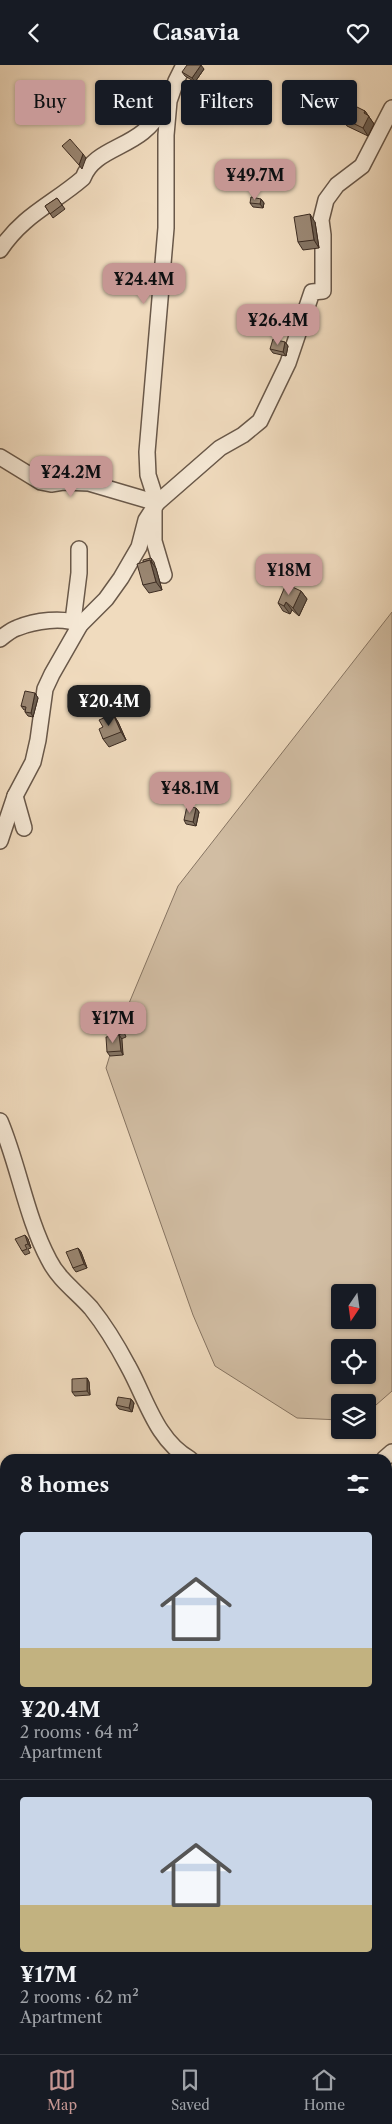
<!DOCTYPE html>
<meta charset="utf-8">
<style>
body{margin:0;font-family:"Libre Caslon Text",serif;background:#20242c;color:#f1f3f6;height:100vh;display:flex;flex-direction:column;font-size:19px;white-space:nowrap}
*{box-sizing:border-box;margin:0}
p{font-size:16px;color:#9ea1a6}
.icon{flex:none;width:28px;height:28px;fill:none;stroke:currentColor;stroke-width:2;stroke-linecap:round;stroke-linejoin:round}
.map{position:relative;flex:1;overflow:hidden}
.sheet{position:absolute;left:0px;top:1389px;width:392px;height:601px;display:flex;flex-direction:column;background:#171b24;border-radius:15px 15px 0 0;box-shadow:0 1px 4px #0004}
.sheet>*{flex:none}
.top-card{position:absolute;left:15px;top:15px;width:362px;height:45px;display:flex;gap:10px}
.needle{width:32px;rotate:193deg}
.buttons{position:absolute;left:331px;top:1219px;display:grid;gap:10px}
.buttons a{display:grid;place-items:center;width:45px;height:45px;border-radius:5px;background:#171b24;box-shadow:0 1px 4px #0004;font-size:25px}
.price{position:absolute;translate:-50% -42px;padding:0 11px;border-radius:10px;background:#c59692;color:#111;font-size:16px;line-height:32px;filter:drop-shadow(0 1px 2px #0008)}
.price::after{content:'';position:absolute;left:50%;top:30px;width:15px;height:11px;margin-left:-8px;background:inherit;clip-path:polygon(0 0,100% 0,50% 100%)}
.price.on{background:#222;color:#fff}
ul{padding:0;list-style:none}
li{display:grid;align-content:center;gap:10px;height:265px;padding:0 20px}
li+li{border-top:1px solid #363941}
li span{display:grid;place-items:center;height:155px;border-radius:5px;color:#555}
li>.icon{margin-inline-start:auto}
span .icon{width:90px;height:90px;fill:#fffc;stroke-width:1}
li b{font-size:21px}
h2{display:flex;justify-content:space-between;align-items:center;height:60px;padding:0 20px;font-size:21px}
.tag{padding:0 18px;border-radius:5px;background:#171b24;box-shadow:0 1px 4px #0004;font-size:18px;line-height:45px}
.tag.on{background:#c59692;color:#111}
header{display:flex;justify-content:space-between;align-items:center;height:65px;padding:0 20px;background:#171b24;font-size:22px;font-weight:700}
.dock{display:flex;justify-content:space-around;align-items:center;height:70px;border-top:1px solid #363941;background:#171b24;font-size:14px;color:#9ea1a6}
.dock a{display:grid;justify-items:center;gap:2px}
.dock .on{color:#c59692}
.map>svg:first-child{display:block}
.green{fill:#d1bda3;stroke:#867462;fill-rule:evenodd}
.water{fill:#b3a089;stroke:#837260}
.lines{fill:none;stroke-linecap:round;stroke-linejoin:round}
.minor-casing{stroke:#695849;stroke-width:18}
.minor{stroke:#f5e8d5;stroke-width:15}
.wall{fill:#847463;stroke:#3c2c22}
.shaded-wall{fill:#6c5e50;stroke:#3c2c22}
.building{fill:#9a8773;stroke:#3c2c22}
</style>
<header><svg class="icon" aria-label="back" viewBox="0 0 24 24"><path d="M15 5l-7 7 7 7"/></svg>Casavia<svg class="icon" aria-label="heart" viewBox="0 0 24 24"><path d="M12 20l-8-8c-3-5 5-10 8-4 3-6 11-1 8 4z"/></svg></header>
<div class="map">
<svg width="392" height="1989" viewBox="0 0 392 1989">
<rect width="100%" height="100%" fill="#f0dbbe"/>
<filter id="stains"><feTurbulence type="fractalNoise" baseFrequency=".004" numOctaves="4"/><feColorMatrix values="0 0 0 0 .2 0 0 0 0 .09 0 0 0 0 .02 0 0 0 .5 -.17"/></filter>
<radialGradient id="worn" r=".72"><stop offset=".6" stop-color="#630" stop-opacity="0"/><stop offset="1" stop-color="#630" stop-opacity=".3"/></radialGradient>
<g class="green">
<path d="M392 547V1326L368 1347V1338H340V1355L297 1353 215 1301 193 1250 106 1003 117 967 178 821ZM340 1228H368V1255H340ZM340 1282H368V1310H340Z"/>
<path d="M392 1619V1989H0V1795L5 1792V1985H388V1621Z"/>
</g>
<path class="water" d="M392 1629V1989H0V1927L5 1926V1985H388V1633Z"/>
<g class="lines">
<defs>
<g id="minor">
<path d="M0 185C23 150 53 139 83 113 92 88 122 84 143 67 153 59 161 48 168 37"/>
<path d="M0 392 41 417 51 419 63 417 89 418 157 438"/>
<path d="M157 438 148 410 147 387 166 163V70L169 36 176 16 184 0"/>
<path d="M154 445V476L164 510"/>
<path d="M73 556 79 508V484"/>
<path d="M0 574C5 570 11 565 17 563 34 556 64 551 80 560"/>
<path d="M15 731 24 763"/>
<path d="M0 776 15 731 33 697 38 675 45 624 52 609 80 560 106 534 121 513 139 482 146 455 157 438 220 383 243 370 260 356 288 298 312 227 323 226V170L321 155 326 135 337 120 362 101 392 43"/>
<path d="M0 1056C19 1101 26 1152 49 1195 59 1215 77 1227 91 1243 103 1258 119 1284 128 1301 146 1333 156 1375 190 1394"/>
<path d="M384 1394 392 1387"/>
<path d="M0 1583 5 1584"/>
<path d="M0 1740H5"/>
</g>
</defs>
<use href="#minor" class="minor-casing"/>
<use href="#minor" class="minor"/>
</g>
<g class="wall">
<path d="M204 4 195 17 185 11 182 7Z"/>
<path d="M352 42 365 46 374 59 368 71 347 61 342 53Z"/>
<path d="M57 133 65 144 53 153 45 141Z"/>
<path d="M261 134 264 138 263 143 253 142 250 138Z"/>
<path d="M315 157 319 183 303 185 298 177Z"/>
<path d="M285 277 288 281 286 291 273 288 270 284Z"/>
<path d="M151 493 154 497 162 525 149 528 143 520V497Z"/>
<path d="M301 526 307 534 299 551 292 545 290 549 283 546 278 538Z"/>
<path d="M35 628 38 633 33 652 28 651 25 647 26 645H24L21 641Z"/>
<path d="M113 649 118 657 126 675 109 682 103 674V662Z"/>
<path d="M196 743 199 747 196 761 186 759 184 755Z"/>
<path d="M121 963 124 967 126 972 121 974 123 990 110 991 107 987 118 970Z"/>
<path d="M25 1170 28 1174 31 1183 28 1184 30 1188 25 1190 22 1186Z"/>
<path d="M78 1183 81 1187 87 1203 76 1207 73 1203Z"/>
<path d="M87 1313 89 1317 90 1330 75 1331 72 1327Z"/>
<path d="M131 1334 134 1338 132 1347 119 1344 116 1340Z"/>
</g>
<g class="shaded-wall">
<path d="M201 0 204 4 195 17 192 13Z"/>
<path d="M365 46 374 59 368 71 363 63 364 48Z"/>
<path d="M83 89 86 93 82 104 79 100Z"/>
<path d="M261 134 264 138 263 143 260 139Z"/>
<path d="M310 149 315 157 319 183 314 175Z"/>
<path d="M285 277 288 281 286 291 283 287Z"/>
<path d="M150 495 156 503 162 525 156 517Z"/>
<path d="M301 526 307 534 299 551 293 543Z"/>
<path d="M286 537 292 545 290 549 284 541Z"/>
<path d="M35 628 38 633 33 652 31 648Z"/>
<path d="M113 649 118 657 126 675 121 667Z"/>
<path d="M196 743 199 747 196 761 193 757Z"/>
<path d="M119 970 122 974 123 990 121 986Z"/>
<path d="M25 1170 28 1174 31 1183 28 1179Z"/>
<path d="M78 1183 81 1187 87 1203 84 1199Z"/>
<path d="M87 1313 89 1317 90 1330 87 1326Z"/>
<path d="M131 1334 134 1338 132 1347 129 1343Z"/>
</g>
<g class="building">
<path d="M187 0H201L192 13 182 7Z"/>
<path d="M353 40 365 46 364 48 369 51 363 63 342 53 348 41 352 42Z"/>
<path d="M70 74 83 89 79 100 62 81Z"/>
<path d="M251 132 261 134 260 139 250 138Z"/>
<path d="M57 133 62 140 50 149 45 141Z"/>
<path d="M310 149 314 175 298 177 294 152Z"/>
<path d="M273 274 285 277 283 287 270 284Z"/>
<path d="M151 493 152 498 150 495 143 497V495Z"/>
<path d="M150 495 156 517 143 520 137 499Z"/>
<path d="M286 519 301 526 293 543 286 537 284 541 278 538Z"/>
<path d="M25 626 35 628 31 648 25 647 26 642 21 641Z"/>
<path d="M113 649 121 667 103 674 99 664 103 662 99 655Z"/>
<path d="M187 741 196 743 193 757 184 755Z"/>
<path d="M121 963 123 968 118 970 116 965Z"/>
<path d="M119 970 121 986 107 987 106 972Z"/>
<path d="M25 1170 28 1179 25 1180 27 1184 22 1186 15 1174Z"/>
<path d="M78 1183 84 1199 73 1203 66 1187Z"/>
<path d="M87 1313V1326L72 1327V1314Z"/>
<path d="M118 1332 131 1334 129 1343 116 1340Z"/>
</g>
<rect width="100%" height="100%" filter="url(#stains)"/>
<rect width="100%" height="100%" fill="url(#worn)"/>
</svg>
<div class="buttons">
<a><svg class="needle" viewBox="-14 -14 28 28"><path d="M0-13l5 13h-10z" fill="#e53935"/><path d="M0 13l5-13h-10z" fill="#9ea1a6"/></svg></a>
<a><svg class="icon" aria-label="locate" viewBox="0 0 24 24"><circle cx="12" cy="12" r="6"/><path d="M12 2v4M12 18v4M2 12h4M18 12h4"/></svg></a>
<a><svg class="icon" aria-label="layers" viewBox="0 0 24 24"><path d="M12 4l9 5-9 5-9-5zM3 14l9 5 9-5"/></svg></a>
</div>
<b class="price" style="left:255px;top:136px">¥49.7M</b>
<b class="price" style="left:144px;top:240px">¥24.4M</b>
<b class="price" style="left:278px;top:281px">¥26.4M</b>
<b class="price" style="left:71px;top:433px">¥24.2M</b>
<b class="price" style="left:289px;top:531px">¥18M</b>
<b class="price on" style="left:109px;top:662px">¥20.4M</b>
<b class="price" style="left:190px;top:749px">¥48.1M</b>
<b class="price" style="left:113px;top:979px">¥17M</b>
<div class="top-card">
<a class="tag on">Buy</a>
<a class="tag">Rent</a>
<a class="tag">Filters</a>
<a class="tag">New</a>
</div>
<section class="sheet">
<h2>8 homes<svg class="icon" aria-label="filters" viewBox="0 0 24 24"><path d="M4 7h16M4 17h16"/><circle cx="9" cy="7" r="2"/><circle cx="15" cy="17" r="2"/></svg></h2>
<ul>
<li><span style="background:linear-gradient(#c9d6e8 75%,#c2b280 0)"><svg class="icon" aria-label="home" viewBox="0 0 24 24"><path d="M3 11l9-7 9 7M6 9v11h12V9"/></svg></span><div><b>¥20.4M</b><p>2 rooms · 64 m²</p><p>Apartment</p></div></li>
<li><span style="background:linear-gradient(#c9d6e8 70%,#c2b280 0)"><svg class="icon" aria-label="home" viewBox="0 0 24 24"><path d="M3 11l9-7 9 7M6 9v11h12V9"/></svg></span><div><b>¥17M</b><p>2 rooms · 62 m²</p><p>Apartment</p></div></li>
</ul>
</section>
</div>
<nav class="dock">
<a class="on"><svg class="icon" aria-label="map" viewBox="0 0 24 24"><path d="M3 6l6-2 6 2 6-2v14l-6 2-6-2-6 2zM9 4v14M15 6v14"/></svg>Map</a>
<a><svg class="icon" aria-label="saved" viewBox="0 0 24 24"><path d="M7 4h10v16l-5-4-5 4z"/></svg>Saved</a>
<a><svg class="icon" aria-label="home" viewBox="0 0 24 24"><path d="M3 11l9-7 9 7M6 9v11h12V9"/></svg>Home</a>
</nav>
